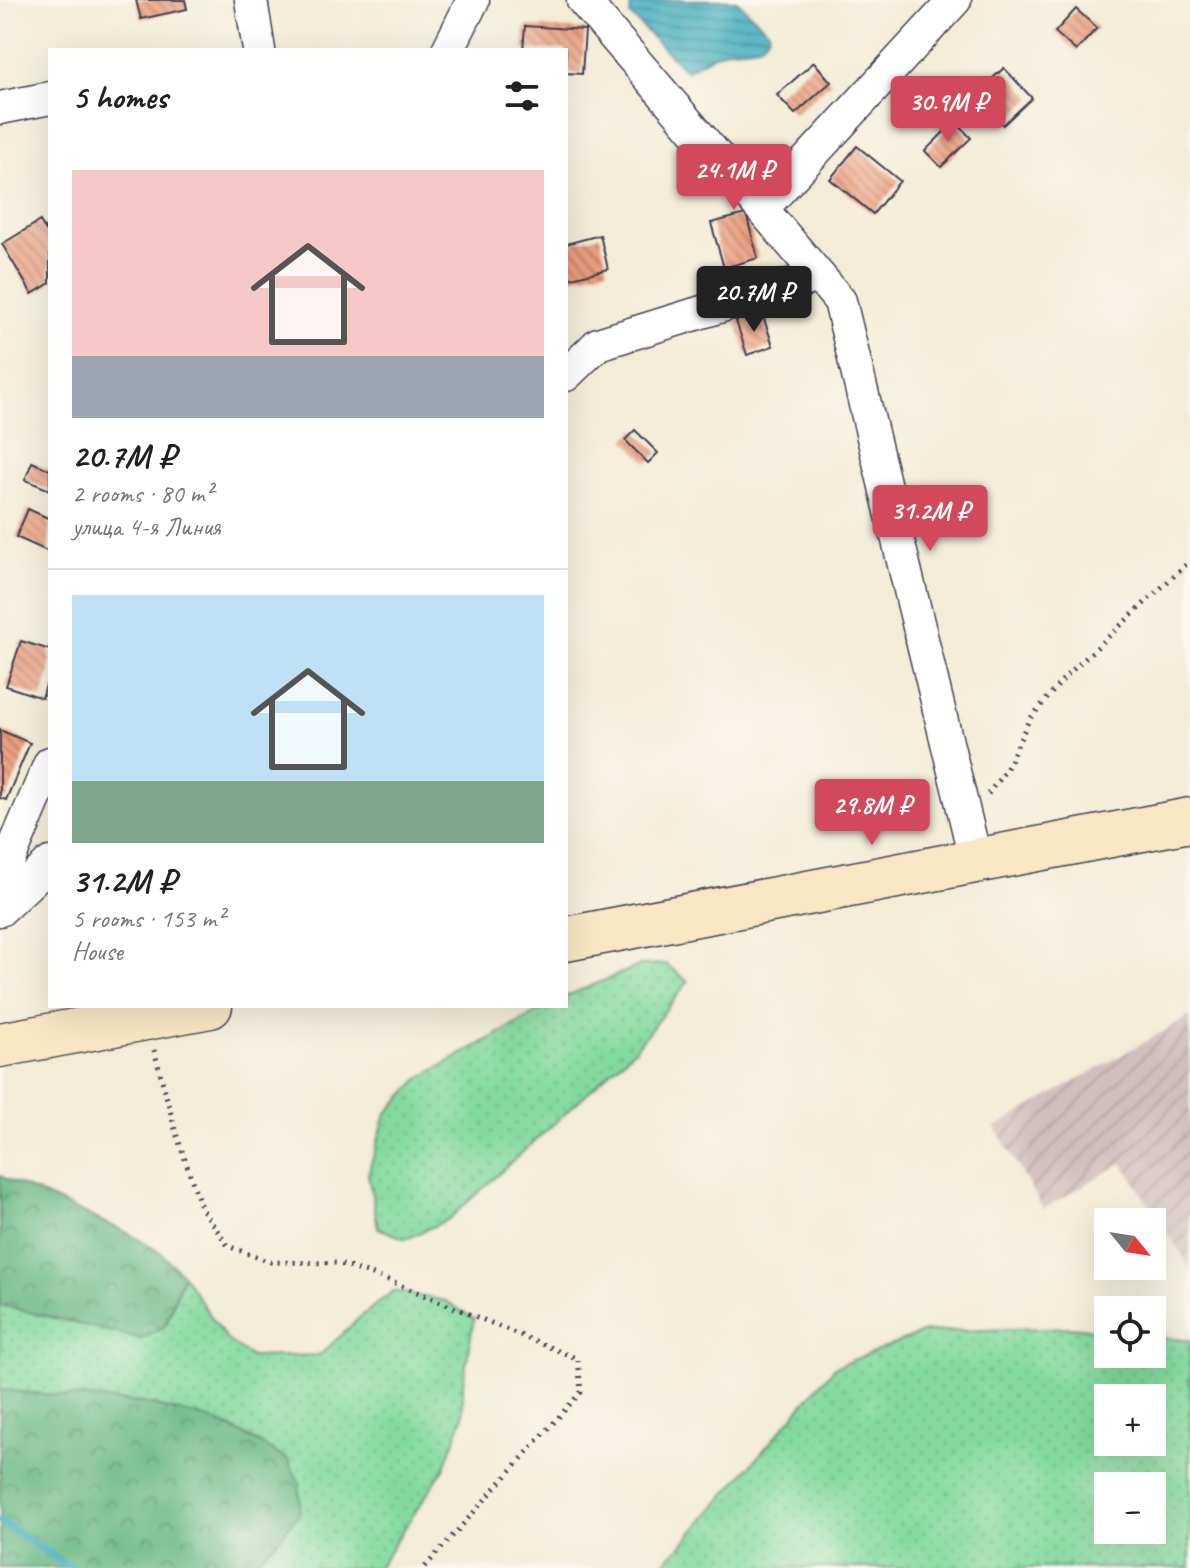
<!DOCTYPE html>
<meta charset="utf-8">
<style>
body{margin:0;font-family:Caveat,sans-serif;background:#f6f6f6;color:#202124;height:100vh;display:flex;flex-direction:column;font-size:30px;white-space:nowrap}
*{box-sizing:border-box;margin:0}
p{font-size:26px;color:#757577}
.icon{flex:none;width:44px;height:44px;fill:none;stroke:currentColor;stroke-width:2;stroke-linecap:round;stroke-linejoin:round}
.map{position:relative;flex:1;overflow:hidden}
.side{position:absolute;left:48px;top:48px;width:520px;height:960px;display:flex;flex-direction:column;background:#fff;border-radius:0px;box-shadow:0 8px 32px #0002}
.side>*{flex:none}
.needle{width:52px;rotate:120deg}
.buttons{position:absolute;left:1094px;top:1208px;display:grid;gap:16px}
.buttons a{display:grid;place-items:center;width:72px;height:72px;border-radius:0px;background:#fff;box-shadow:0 8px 32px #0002;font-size:40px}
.price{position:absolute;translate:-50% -68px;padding:0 18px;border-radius:8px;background:#d1495b;color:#fff;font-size:26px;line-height:52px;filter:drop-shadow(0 2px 4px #0008)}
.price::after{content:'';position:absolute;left:50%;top:48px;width:24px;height:18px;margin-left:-12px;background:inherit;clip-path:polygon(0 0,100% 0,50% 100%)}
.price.on{background:#222;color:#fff}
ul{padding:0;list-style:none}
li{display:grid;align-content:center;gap:16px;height:424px;padding:0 24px}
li+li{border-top:2px solid #e0e0e0}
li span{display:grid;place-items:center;height:248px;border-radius:0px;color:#555}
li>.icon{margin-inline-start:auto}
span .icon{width:144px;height:144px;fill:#fffc;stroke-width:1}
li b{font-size:34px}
h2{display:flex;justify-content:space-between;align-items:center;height:96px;padding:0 24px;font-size:34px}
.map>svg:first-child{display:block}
.industrial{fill:url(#industrial-furrows)}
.grass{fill:url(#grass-dots);stroke:#527e6c;stroke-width:2;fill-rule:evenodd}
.forest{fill:url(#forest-crowns);stroke:#466e60;stroke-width:2}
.water{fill:url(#water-rules);stroke:#32687d;stroke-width:2}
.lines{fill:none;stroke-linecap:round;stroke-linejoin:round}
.stream{stroke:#42afbf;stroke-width:8}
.building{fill:url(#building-back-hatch)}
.minor-casing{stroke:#414052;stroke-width:35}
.secondary-casing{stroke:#414052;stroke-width:47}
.path{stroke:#414052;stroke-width:5;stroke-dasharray:2 6;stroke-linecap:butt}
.minor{stroke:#fff;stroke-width:32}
.secondary{stroke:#f9e7c3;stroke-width:44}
</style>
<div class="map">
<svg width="1190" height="1568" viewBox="0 0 1190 1568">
<defs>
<pattern id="industrial-furrows" width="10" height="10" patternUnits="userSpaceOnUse" patternTransform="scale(2)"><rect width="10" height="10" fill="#d1bfbf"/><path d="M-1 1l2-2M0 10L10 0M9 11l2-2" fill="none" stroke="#b3a4a5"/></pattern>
<pattern id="grass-dots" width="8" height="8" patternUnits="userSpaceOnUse" patternTransform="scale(2)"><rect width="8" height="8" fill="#83da9e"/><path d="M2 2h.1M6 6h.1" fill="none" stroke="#71bb89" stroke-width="1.8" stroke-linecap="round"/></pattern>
<pattern id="forest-crowns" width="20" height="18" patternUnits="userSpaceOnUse" patternTransform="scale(2)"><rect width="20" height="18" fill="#6aba85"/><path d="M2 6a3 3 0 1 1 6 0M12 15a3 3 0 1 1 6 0" fill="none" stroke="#57976e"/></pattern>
<pattern id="water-rules" width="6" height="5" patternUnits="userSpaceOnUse" patternTransform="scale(2)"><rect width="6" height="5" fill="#42afbf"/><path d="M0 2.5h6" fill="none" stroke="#378e9c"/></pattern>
<pattern id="building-back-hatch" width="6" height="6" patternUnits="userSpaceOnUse" patternTransform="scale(2)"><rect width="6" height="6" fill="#eb9c7d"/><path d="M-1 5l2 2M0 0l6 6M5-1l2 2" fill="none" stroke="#be7f68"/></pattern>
</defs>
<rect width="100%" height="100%" fill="#fbf7ec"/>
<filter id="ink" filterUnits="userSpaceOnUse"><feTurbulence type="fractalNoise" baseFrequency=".0125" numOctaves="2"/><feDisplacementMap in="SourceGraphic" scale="16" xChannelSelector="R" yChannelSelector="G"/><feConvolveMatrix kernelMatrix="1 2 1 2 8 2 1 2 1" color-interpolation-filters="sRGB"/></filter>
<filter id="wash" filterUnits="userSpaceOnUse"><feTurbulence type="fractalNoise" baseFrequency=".006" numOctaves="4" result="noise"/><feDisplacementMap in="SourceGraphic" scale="32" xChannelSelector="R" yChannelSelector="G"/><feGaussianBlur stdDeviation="1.8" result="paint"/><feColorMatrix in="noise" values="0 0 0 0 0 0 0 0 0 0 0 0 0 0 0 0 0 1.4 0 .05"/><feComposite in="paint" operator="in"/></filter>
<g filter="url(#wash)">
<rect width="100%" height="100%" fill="#f3ecd6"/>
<path class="industrial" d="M1190 1016V1267L1122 1163 1043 1209 995 1127Z"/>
<g class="grass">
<path d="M666 964 688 982 635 1049 534 1142 449 1219 406 1239 378 1228 368 1174 386 1114 420 1078 548 1006H566V996L569 995 641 965Z"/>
<path d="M183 1275 226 1339 251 1357 320 1355 359 1318 393 1291 446 1301 474 1319 463 1383V1417L445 1467 378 1568H252L259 1558 279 1539 230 1427 199 1416 142 1403 0 1390V1305L142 1339 166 1325Z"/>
<path d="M1071 1327 1108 1331V1354H1152V1336L1190 1341V1568H658L681 1546 835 1367 924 1332ZM1108 1398H1152V1442H1108ZM1108 1486H1152V1530H1108Z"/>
</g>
<g class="forest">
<path d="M0 1176 128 1233 161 1253 183 1275 165 1325 142 1339 0 1305Z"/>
<path d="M0 1390 142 1403 199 1416 230 1427 287 1459 300 1483V1511L279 1539 259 1558 252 1568H0Z"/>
</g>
<path class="water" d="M631 0H736L770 32C763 53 743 46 726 50 713 54 698 64 686 71L630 15Z"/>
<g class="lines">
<path class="stream" d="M0 1521 71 1568"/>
</g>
<g id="blocks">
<g class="building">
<path d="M136 0H185L187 9 141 19Z"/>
<path d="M1076 9 1097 28 1076 51 1055 32Z"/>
<path d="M525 26 585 30 582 74 566 73V50H523Z"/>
<path d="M814 62 831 82 795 114 777 95Z"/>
<path d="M1004 68 1032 98 1003 125 975 94Z"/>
<path d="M955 121 971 138 941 167 925 151Z"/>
<path d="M857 146 900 181 873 214 830 179Z"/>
<path d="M746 214 758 258 724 268 711 223Z"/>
<path d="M40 221 50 238V283L32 294 2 244Z"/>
<path d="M600 235 608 269 568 279 566 271V244Z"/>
<path d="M762 313 773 346 747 355 736 321Z"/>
<path d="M635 430 658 453 648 463 625 440Z"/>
<path d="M32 462 50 470V490L25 480Z"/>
<path d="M28 509 50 519 49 552 16 537Z"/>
<path d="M21 641 50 650V672L42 698 6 686Z"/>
<path d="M0 730 30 743 6 800 0 798Z"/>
</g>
</g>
</g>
<g filter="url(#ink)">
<use href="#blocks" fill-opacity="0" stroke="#414052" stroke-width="2"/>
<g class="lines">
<defs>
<g id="minor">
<path d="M251 0 259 50"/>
<path d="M583 0 762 209"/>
<path d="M448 50 473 0"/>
<path d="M0 108 50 98"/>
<path d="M819 276 840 301 976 862"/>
<path d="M566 375 598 344 819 276 762 209 955 0"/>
<path d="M0 881 50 763"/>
<path d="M0 910 50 863"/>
</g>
<g id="secondary">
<path d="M566 939 1190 820"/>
<path d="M0 1045 210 1006"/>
</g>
</defs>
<use href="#minor" class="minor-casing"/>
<use href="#secondary" class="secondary-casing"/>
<g class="path">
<path d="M988 794 1006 770 1029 720 1065 677 1190 561"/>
<path d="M154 1050 176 1133 201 1207 228 1246 270 1262 337 1263 385 1279 578 1359 581 1392 424 1568"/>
</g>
<use href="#minor" class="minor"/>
<use href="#secondary" class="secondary"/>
</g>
</g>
</svg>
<div class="buttons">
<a><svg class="needle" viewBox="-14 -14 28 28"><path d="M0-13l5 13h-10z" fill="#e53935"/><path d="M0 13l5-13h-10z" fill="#757577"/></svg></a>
<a><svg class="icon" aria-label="locate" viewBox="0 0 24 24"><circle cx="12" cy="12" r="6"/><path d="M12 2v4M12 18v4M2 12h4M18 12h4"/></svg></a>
<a>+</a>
<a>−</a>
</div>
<b class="price" style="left:948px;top:144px">30.9M ₽</b>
<b class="price" style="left:734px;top:212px">24.1M ₽</b>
<b class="price on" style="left:754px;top:334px">20.7M ₽</b>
<b class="price" style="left:930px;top:553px">31.2M ₽</b>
<b class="price" style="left:872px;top:847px">29.8M ₽</b>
<section class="side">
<h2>5 homes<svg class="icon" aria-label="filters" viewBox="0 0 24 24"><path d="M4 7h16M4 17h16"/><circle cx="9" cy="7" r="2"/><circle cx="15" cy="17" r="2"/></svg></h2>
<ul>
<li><span style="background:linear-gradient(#f6c9c9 75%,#9aa5b1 0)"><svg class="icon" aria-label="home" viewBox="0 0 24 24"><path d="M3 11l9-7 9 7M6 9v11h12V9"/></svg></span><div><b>20.7M ₽</b><p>2 rooms · 80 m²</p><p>улица 4-я Линия</p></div></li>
<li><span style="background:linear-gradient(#bfe0f5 75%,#7fa58c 0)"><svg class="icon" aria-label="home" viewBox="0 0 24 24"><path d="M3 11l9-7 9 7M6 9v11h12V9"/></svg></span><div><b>31.2M ₽</b><p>5 rooms · 153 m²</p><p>House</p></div></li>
</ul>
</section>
</div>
